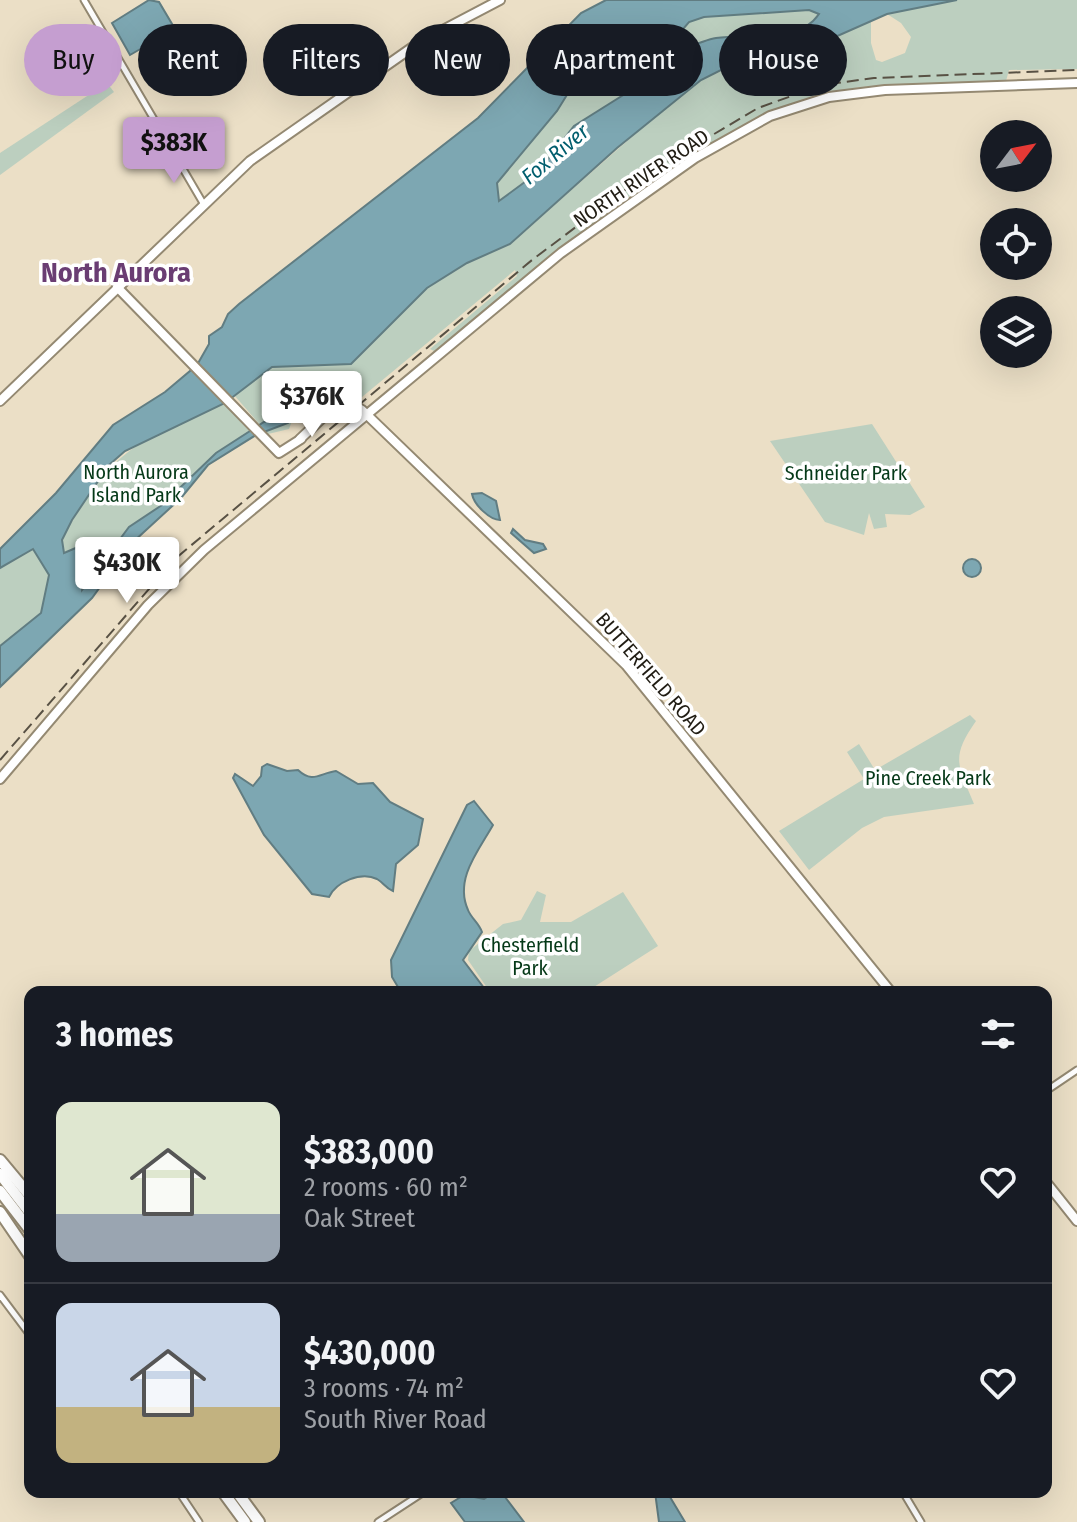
<!DOCTYPE html>
<meta charset="utf-8">
<style>
body{margin:0;font-family:"Fira Sans Condensed",sans-serif;background:#242831;color:#f1f3f6;height:100vh;display:flex;flex-direction:column;font-size:30px;white-space:nowrap}
*{box-sizing:border-box;margin:0}
p{font-size:26px;color:#9ea1a6}
.icon{flex:none;width:44px;height:44px;fill:none;stroke:currentColor;stroke-width:2;stroke-linecap:round;stroke-linejoin:round}
.map{position:relative;flex:1;overflow:hidden}
.side{position:absolute;left:24px;top:986px;width:1028px;height:512px;display:flex;flex-direction:column;background:#171b24;border-radius:16px;box-shadow:0 8px 32px #0002}
.side>*{flex:none}
.top-card{position:absolute;left:24px;top:24px;width:1030px;height:72px;display:flex;gap:16px}
.needle{width:52px;rotate:58deg}
.controls{position:absolute;left:980px;top:120px;display:grid;gap:16px}
.controls a{display:grid;place-items:center;width:72px;height:72px;border-radius:50%;background:#171b24;box-shadow:0 8px 32px #0002;font-size:40px}
.price{position:absolute;translate:-50% -68px;padding:0 18px;border-radius:8px;background:#fff;color:#222;font-size:26px;line-height:52px;filter:drop-shadow(0 2px 4px #0008)}
.price::after{content:'';position:absolute;left:50%;top:48px;width:24px;height:18px;margin-left:-12px;background:inherit;clip-path:polygon(0 0,100% 0,50% 100%)}
.price.active{background:#c59ed0;color:#111}
ul{padding:0;list-style:none}
li{display:flex;align-items:center;gap:24px;height:200px;padding:0 32px}
li+li{border-top:2px solid #363941}
li span{display:grid;place-items:center;flex:none;width:224px;height:160px;border-radius:16px;color:#555}
li>.icon{margin-inline-start:auto}
span .icon{width:96px;height:96px;fill:#fffc;stroke-width:1}
li b{font-size:34px}
h2{display:flex;justify-content:space-between;align-items:center;height:96px;padding:0 32px;font-size:34px}
.pill{padding:0 28px;border-radius:36px;background:#171b24;box-shadow:0 8px 32px #0002;font-size:28px;line-height:72px}
.pill.active{background:#c59ed0;color:#111}
.map>svg:first-child{display:block}
.green{fill:#bccfbf}
.water{fill:#7da7b2;stroke:#617d82;stroke-width:2;fill-rule:evenodd}
.lines{fill:none;stroke-linecap:round;stroke-linejoin:round}
.minor-casing{stroke:#948972;stroke-width:9}
.major-casing{stroke:#948972;stroke-width:12}
.highway-casing{stroke:#948972;stroke-width:14}
.minor{stroke:#fff;stroke-width:5}
.major{stroke:#fff;stroke-width:8}
.highway{stroke:#fff;stroke-width:10}
.rail{stroke:#585144;stroke-width:2;stroke-dasharray:12 6;stroke-linecap:butt}
.labels{text-anchor:middle;dominant-baseline:central;stroke-width:7;stroke-linejoin:round;paint-order:stroke}
.street-label{font-size:20px;fill:#201c13;stroke:#fff}
.park-label{font-size:20px;fill:#053918;stroke:#fff}
.water-label{font-size:22px;font-style:italic;fill:#015e6e;stroke:#fff}
.district-label{font-size:28px;font-weight:bold;fill:#6a3d73;stroke:#fff}
</style>
<div class="map">
<svg width="1077" height="1522" viewBox="0 0 1077 1522">
<rect width="100%" height="100%" fill="#ebdfc6"/>
<g class="green">
<path d="M957 0H1077V69L1009 70 1006 81 860 87 808 98 770 111 721 137 618 204 434 351 430 349 517 276 515 270 362 397 344 392 334 400 328 392 293 418 289 429 268 434 234 395 272 367 351 364 427 288 467 263 510 244 675 99 701 80 742 62 750 66 826 48 836 37 871 21V43L876 60 882 62 905 53 911 37 901 23 887 14Z"/>
<path d="M809 10 819 14C797 46 750 33 716 38 703 40 693 48 679 46L677 36 689 22 704 17Z"/>
<path d="M625 44C644 46 648 50 652 68L636 87 574 126 537 173 499 201 497 183 557 111 575 82 606 52Z"/>
<path d="M107 83 114 92 0 175V153Z"/>
<path d="M225 403 252 432 216 453 162 505 129 527 82 590 70 551H61C63 531 75 518 85 501 124 440 162 432 225 403Z"/>
<path d="M872 424 925 507 910 515 885 514 887 527 874 529 869 513 864 535 825 522 770 441Z"/>
<path d="M33 549 49 575 41 613 0 646V568Z"/>
<path d="M970 715 976 721C950 758 958 765 974 804L884 817 862 828 809 870 779 831 864 779 847 752 859 744 875 770Z"/>
<path d="M537 891 546 895 540 922H571L623 892 658 946 586 992H490L468 960 469 951 503 924 521 920Z"/>
</g>
<g class="water">
<path d="M149 0 159 2 175 29 130 55 112 23Z"/>
<path d="M606 0H957L887 14 808 49 731 65 701 80 617 148 510 244 467 263 427 288 351 364 272 367 225 403 125 451 109 465 72 520 62 540 64 553 78 547 82 590 129 527 162 505 216 453 264 422 305 403 288 423 256 435 208 465 181 498 132 543 92 598 0 687V646L41 613 49 575 33 549 0 568V549L56 493 113 425 165 392 197 365 209 344V336L222 327 228 314 239 304 478 118 581 13ZM809 10 819 14C797 46 749 33 716 38 703 40 693 48 679 45L677 36 689 22 704 17ZM625 44C644 46 648 50 652 68L636 87 574 126 537 173 499 201 497 183 557 111 575 82 606 52Z"/>
<path d="M482 493 496 501 500 520C490 520 474 505 472 494Z"/>
<path d="M513 529 525 540 543 544 546 549 534 553 511 533Z"/>
<circle cx="972" cy="568" r="9"/>
<path d="M267 764 287 771 298 770C313 784 320 773 336 771L358 784 373 783 390 802 423 819 418 845 396 864 393 891C385 888 384 883 377 879 361 871 336 882 329 897L312 894 264 835 233 778 235 774 253 786 261 776 262 767Z"/>
<path d="M474 801 493 825C479 850 454 879 468 910 471 918 479 923 482 932L463 960 487 992H401L392 977 391 960 467 805Z"/>
<path d="M495 1492 502 1493 524 1522H465L451 1503 464 1495 484 1499Z"/>
<path d="M655 1492H667L685 1522H659Z"/>
</g>
<g class="lines">
<defs>
<g id="minor">
<path d="M84 0 203 203"/>
<path d="M1046 1091 1077 1070"/>
<path d="M0 1295 30 1335"/>
<path d="M179 1492 199 1522"/>
<path d="M903 1492 921 1522"/>
<path d="M378 1522 424 1492"/>
</g>
<g id="major">
<path d="M117 287 279 453 301 439"/>
<path d="M0 401 250 161 420 42 500 0"/>
<path d="M331 416 355 406"/>
<path d="M300 439 333 408 349 402 362 410 626 665 891 992"/>
<path d="M0 779 148 605 204 550 561 253 695 158 770 116 829 97 885 90 1077 83"/>
<path d="M1046 1182 1077 1221"/>
</g>
<g id="highway">
<path d="M0 1160 30 1196"/>
<path d="M0 1174 30 1213"/>
<path d="M0 1191 30 1230"/>
<path d="M0 1212 30 1256"/>
<path d="M223 1492 245 1522"/>
<path d="M237 1492 259 1522"/>
</g>
</defs>
<use href="#minor" class="minor-casing"/>
<use href="#major" class="major-casing"/>
<use href="#highway" class="highway-casing"/>
<use href="#minor" class="minor"/>
<use href="#major" class="major"/>
<use href="#highway" class="highway"/>
<path class="rail" d="M0 760 176 558 532 260 645 175 758 108 822 85 874 78 1077 70"/>
</g>
<g class="labels">
<g class="street-label">
<text transform="translate(641 178) rotate(-34)">NORTH RIVER ROAD</text>
<text transform="translate(651 674) rotate(49)">BUTTERFIELD ROAD</text>
</g>
<g class="park-label">
<text x="136" y="472">North Aurora<tspan x="136" dy="23">Island Park</tspan></text>
<text x="846" y="473">Schneider Park</text>
<text x="928" y="778">Pine Creek Park</text>
<text x="530" y="945">Chesterfield<tspan x="530" dy="23">Park</tspan></text>
</g>
<g class="water-label">
<text transform="translate(555 154) rotate(-40)">Fox River</text>
</g>
<g class="district-label">
<text x="116" y="272">North Aurora</text>
</g>
</g>
</svg>
<div class="controls">
<a><svg class="needle" viewBox="-14 -14 28 28"><path d="M0-13l5 13h-10z" fill="#e53935"/><path d="M0 13l5-13h-10z" fill="#9ea1a6"/></svg></a>
<a><svg class="icon" aria-label="locate" viewBox="0 0 24 24"><circle cx="12" cy="12" r="6"/><path d="M12 2v4M12 18v4M2 12h4M18 12h4"/></svg></a>
<a><svg class="icon" aria-label="layers" viewBox="0 0 24 24"><path d="M12 4l9 5-9 5-9-5zM3 14l9 5 9-5"/></svg></a>
</div>
<b class="price active" style="left:174px;top:185px">$383K</b>
<b class="price" style="left:312px;top:439px">$376K</b>
<b class="price" style="left:127px;top:605px">$430K</b>
<div class="top-card">
<a class="pill active">Buy</a>
<a class="pill">Rent</a>
<a class="pill">Filters</a>
<a class="pill">New</a>
<a class="pill">Apartment</a>
<a class="pill">House</a>
</div>
<section class="side">
<h2>3 homes<svg class="icon" aria-label="filters" viewBox="0 0 24 24"><path d="M4 7h16M4 17h16"/><circle cx="9" cy="7" r="2"/><circle cx="15" cy="17" r="2"/></svg></h2>
<ul>
<li><span style="background:linear-gradient(#dfe7d0 70%,#9aa5b1 0)"><svg class="icon" aria-label="home" viewBox="0 0 24 24"><path d="M3 11l9-7 9 7M6 9v11h12V9"/></svg></span><div><b>$383,000</b><p>2 rooms · 60 m²</p><p>Oak Street</p></div><svg class="icon" aria-label="heart" viewBox="0 0 24 24"><path d="M12 20l-8-8c-3-5 5-10 8-4 3-6 11-1 8 4z"/></svg></li>
<li><span style="background:linear-gradient(#c9d6e8 65%,#c2b280 0)"><svg class="icon" aria-label="home" viewBox="0 0 24 24"><path d="M3 11l9-7 9 7M6 9v11h12V9"/></svg></span><div><b>$430,000</b><p>3 rooms · 74 m²</p><p>South River Road</p></div><svg class="icon" aria-label="heart" viewBox="0 0 24 24"><path d="M12 20l-8-8c-3-5 5-10 8-4 3-6 11-1 8 4z"/></svg></li>
</ul>
</section>
</div>
